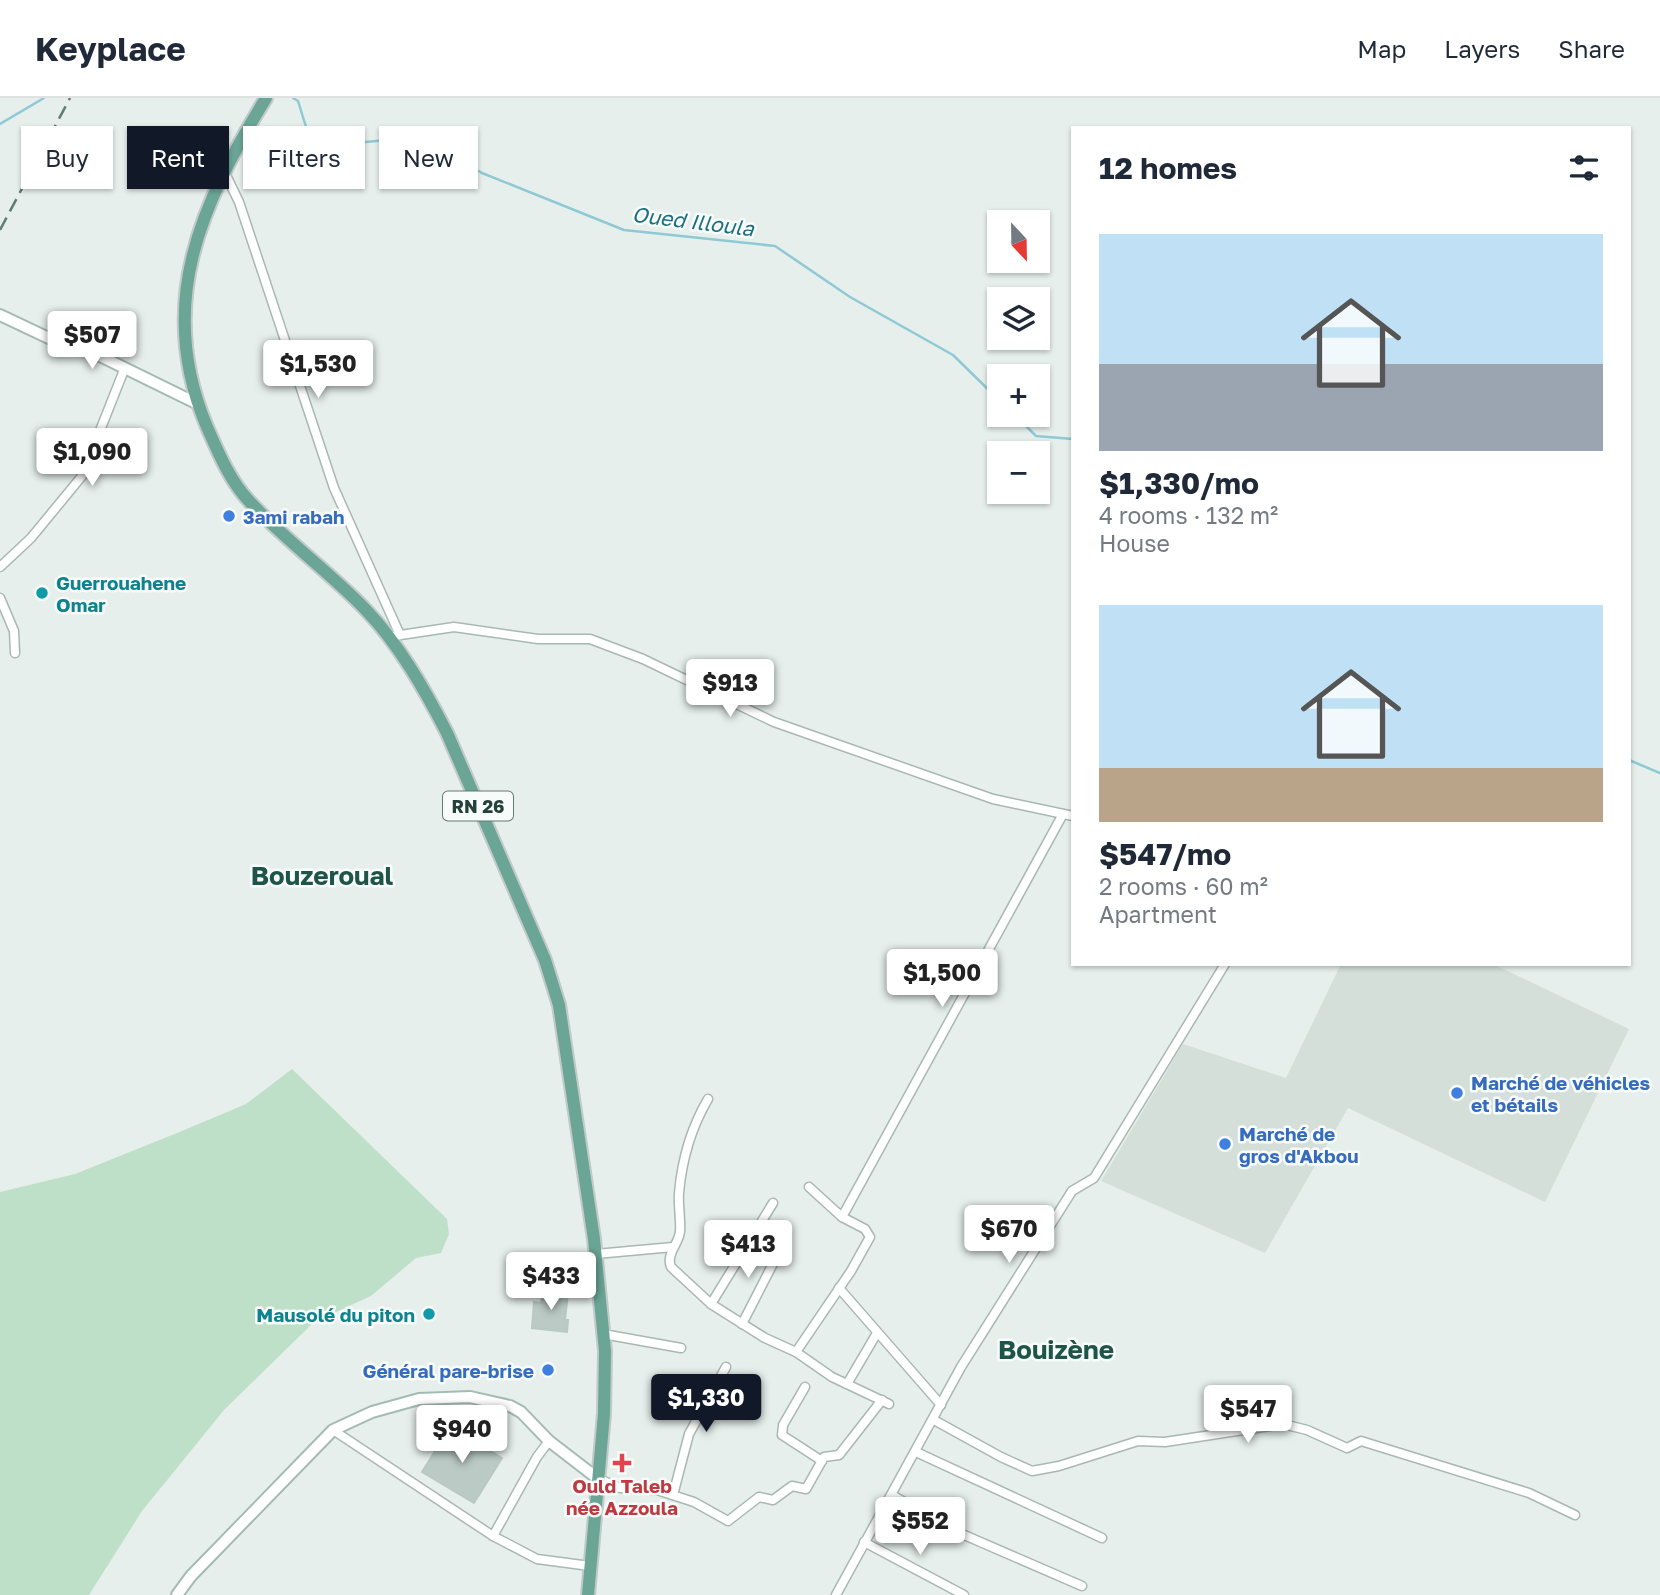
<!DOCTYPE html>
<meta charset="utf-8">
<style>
body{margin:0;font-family:"Golos Text",sans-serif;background:#f2f2f3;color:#1f2937;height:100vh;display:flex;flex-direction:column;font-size:26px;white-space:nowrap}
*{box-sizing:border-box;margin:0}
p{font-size:23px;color:#747a83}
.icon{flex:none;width:38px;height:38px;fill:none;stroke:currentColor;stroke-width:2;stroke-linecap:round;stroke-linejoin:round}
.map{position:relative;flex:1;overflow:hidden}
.drawer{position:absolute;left:1071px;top:28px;width:560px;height:840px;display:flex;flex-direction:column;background:#fff;border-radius:0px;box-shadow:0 2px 5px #0004}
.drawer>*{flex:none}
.banner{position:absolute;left:21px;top:28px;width:665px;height:63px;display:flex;gap:14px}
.needle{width:46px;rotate:158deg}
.tools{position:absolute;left:987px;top:112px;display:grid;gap:14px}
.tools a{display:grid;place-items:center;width:63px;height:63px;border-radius:0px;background:#fff;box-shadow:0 2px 5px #0004;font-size:35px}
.price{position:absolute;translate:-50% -60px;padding:0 16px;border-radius:7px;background:#fff;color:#222;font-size:23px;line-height:46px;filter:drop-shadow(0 2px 4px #0008)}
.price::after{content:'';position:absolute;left:50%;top:42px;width:21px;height:16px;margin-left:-10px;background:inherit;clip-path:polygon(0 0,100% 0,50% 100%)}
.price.active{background:#111827;color:#fff}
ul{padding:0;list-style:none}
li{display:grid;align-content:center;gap:14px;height:371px;padding:0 28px}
li span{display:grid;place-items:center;height:217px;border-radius:0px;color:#555}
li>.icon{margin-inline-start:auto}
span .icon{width:126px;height:126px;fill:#fffc;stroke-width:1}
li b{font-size:30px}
h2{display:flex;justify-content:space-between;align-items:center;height:84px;padding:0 28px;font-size:30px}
.chip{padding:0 24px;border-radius:0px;background:#fff;box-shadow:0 2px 5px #0004;font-size:24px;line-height:63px}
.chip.active{background:#111827;color:#fff}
header{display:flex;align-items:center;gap:42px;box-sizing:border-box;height:98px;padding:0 35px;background:#fff;border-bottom:2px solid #e0e1e3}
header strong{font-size:33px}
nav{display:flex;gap:38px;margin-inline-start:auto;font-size:24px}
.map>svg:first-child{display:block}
.built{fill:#d4dfda}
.green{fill:#bfe0c8}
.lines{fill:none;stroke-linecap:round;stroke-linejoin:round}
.stream{stroke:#8ec9d4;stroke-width:2.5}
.building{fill:#bbcac4;stroke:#b8c9c2;stroke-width:2}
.street-casing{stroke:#a8b8b2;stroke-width:11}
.secondary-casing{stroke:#a4bbb3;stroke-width:14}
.primary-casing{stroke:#c2cac8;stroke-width:16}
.street{stroke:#fff;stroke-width:8}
.secondary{stroke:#fff;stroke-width:10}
.primary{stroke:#6aa596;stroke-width:12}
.rail{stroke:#5f7d75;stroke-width:2.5;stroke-dasharray:14 7;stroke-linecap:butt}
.shop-dot{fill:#3f7fe0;stroke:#f7fbf9;stroke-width:2.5}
.culture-dot{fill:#0f9aa8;stroke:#f7fbf9;stroke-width:2.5}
.health-dot{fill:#e0444e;stroke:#f7fbf9;stroke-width:2.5}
.labels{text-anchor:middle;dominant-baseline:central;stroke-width:5;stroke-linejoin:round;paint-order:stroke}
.shield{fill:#f7fbf9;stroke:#637a73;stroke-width:2}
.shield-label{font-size:18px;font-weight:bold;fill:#24423a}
.shop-label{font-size:19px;font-weight:bold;fill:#366cbe;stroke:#f7fbf9;text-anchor:start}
.culture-label{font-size:19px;font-weight:bold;fill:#0d838f;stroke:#f7fbf9;text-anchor:start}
.health-label{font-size:19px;font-weight:bold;fill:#be3a42;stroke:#f7fbf9}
.water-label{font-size:21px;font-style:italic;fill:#1c6f80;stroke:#f7fbf9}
.district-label{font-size:26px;font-weight:bold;fill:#1f5548;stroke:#f7fbf9}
</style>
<header>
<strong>Keyplace</strong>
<nav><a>Map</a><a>Layers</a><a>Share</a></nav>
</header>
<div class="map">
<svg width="1660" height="1497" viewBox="0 0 1660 1497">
<rect width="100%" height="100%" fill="#e6efeb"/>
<path class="built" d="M1341 866H1493L1629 931 1545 1104 1348 1010 1265 1155 1101 1083 1183 946 1286 980Z"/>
<path class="green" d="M292 971 447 1121 449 1136 441 1155 416 1160 371 1198 314 1224 224 1312 142 1413 89 1497H0V1094L75 1076 182 1033 246 1006Z"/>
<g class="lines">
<g class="stream">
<path d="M293 0 298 3 307 32 355 45 419 39 482 75 624 132 775 148 850 199 953 257 999 302"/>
<path d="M0 26 44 0"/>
<path d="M1015 317 1036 338 1073 341"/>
<path d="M1629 662 1660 675"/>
</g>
</g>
<g class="building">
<path d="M543 1193 568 1195 565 1222H568L567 1234 532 1230 534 1204 541 1205Z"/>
<path d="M450 1329 502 1360 474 1405 422 1374Z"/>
</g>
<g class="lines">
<defs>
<g id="street">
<path d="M224 73 239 104 334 390 400 537"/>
<path d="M0 469 31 440 82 378 124 272"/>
<path d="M0 500 14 533 15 555"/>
<path d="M387 539 454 529 538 541H590L643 561 774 624 993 701 1073 718"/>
<path d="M708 1001C691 1030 682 1061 679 1095 678 1108 681 1121 680 1134 678 1147 666 1156 671 1169L711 1206 765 1240 796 1254 832 1279 889 1306"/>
<path d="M842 1119 1063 716"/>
<path d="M596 1156 673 1149"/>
<path d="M839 1190 941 1307"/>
<path d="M711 1206 773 1105"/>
<path d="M742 1226 780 1152"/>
<path d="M603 1236 681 1250"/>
<path d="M796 1254 851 1173 870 1139 865 1131 842 1119 809 1089"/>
<path d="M847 1286 877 1235"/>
<path d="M805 1289 783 1327 782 1337 822 1363"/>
<path d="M934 1322 1001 1359 1032 1373 1059 1368 1138 1343 1165 1344 1283 1326 1307 1332 1347 1350 1361 1343 1529 1395 1575 1417"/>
<path d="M333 1332 493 1438 537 1461 590 1468"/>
<path d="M916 1354 1102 1440"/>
<path d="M597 1380 620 1390 657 1392 694 1404 728 1423 759 1399 773 1402 792 1388 806 1391 824 1359 839 1357 882 1302"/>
<path d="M673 1397 689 1336 726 1269"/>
<path d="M892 1397 955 1433 1082 1488"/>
<path d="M493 1438 537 1359 549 1343"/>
<path d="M864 1444 964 1497"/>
<path d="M836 1497 961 1269 1072 1093 1094 1080 1225 866"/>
</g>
<g id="secondary">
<path d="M0 217 55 243 90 253 198 306"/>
<path d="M177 1497 191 1478 333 1332 372 1314 419 1301 470 1299 510 1308 521 1314 549 1343 597 1380"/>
</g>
<path id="primary" d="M266 0C201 106 155 206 207 329 218 354 230 383 249 403 285 442 328 473 365 511 399 546 425 592 447 635L545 862 559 907 594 1141 605 1253 604 1316 588 1497"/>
</defs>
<use href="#street" class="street-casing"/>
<use href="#secondary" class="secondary-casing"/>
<use href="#primary" class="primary-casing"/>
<use href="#street" class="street"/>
<use href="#secondary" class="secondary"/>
<use href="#primary" class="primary"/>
<path class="rail" d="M0 132 70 0"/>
</g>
<g class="shop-dot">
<circle cx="229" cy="418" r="7"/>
<circle cx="1457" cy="995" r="7"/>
<circle cx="1225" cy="1046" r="7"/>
<circle cx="548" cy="1272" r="7"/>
</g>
<g class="culture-dot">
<circle cx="42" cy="495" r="7"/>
<circle cx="429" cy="1216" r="7"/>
</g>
<path class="health-dot" d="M618.5 1354.5h7v7h7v7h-7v7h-7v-7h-7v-7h7z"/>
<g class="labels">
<rect class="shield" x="443" y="693.5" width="70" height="29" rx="5"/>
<g class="shield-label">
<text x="478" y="708">RN 26</text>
</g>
<g class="shop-label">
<text x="243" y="418">3ami rabah</text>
<text x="1471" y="984">Marché de véhicles<tspan x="1471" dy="22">et bétails</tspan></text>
<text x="1239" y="1035">Marché de<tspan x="1239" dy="22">gros d'Akbou</tspan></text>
<text x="534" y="1272" text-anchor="end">Général pare-brise</text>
</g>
<g class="culture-label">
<text x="56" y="484">Guerrouahene<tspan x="56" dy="22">Omar</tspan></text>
<text x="415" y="1216" text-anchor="end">Mausolé du piton</text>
</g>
<g class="health-label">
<text x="622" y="1387">Ould Taleb<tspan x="622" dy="22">née Azzoula</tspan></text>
</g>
<g class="water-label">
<text transform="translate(693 123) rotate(7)">Oued Illoula</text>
</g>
<g class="district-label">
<text x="322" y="777">Bouzeroual</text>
<text x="1056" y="1251">Bouizène</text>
</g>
</g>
</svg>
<div class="tools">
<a><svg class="needle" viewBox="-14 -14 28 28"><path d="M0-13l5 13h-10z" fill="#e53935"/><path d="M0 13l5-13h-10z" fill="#747a83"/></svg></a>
<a><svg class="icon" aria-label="layers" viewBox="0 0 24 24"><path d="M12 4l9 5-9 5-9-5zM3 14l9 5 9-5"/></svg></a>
<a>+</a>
<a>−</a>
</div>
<b class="price" style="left:92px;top:273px">$507</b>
<b class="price" style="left:318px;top:302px">$1,530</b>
<b class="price" style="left:92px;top:390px">$1,090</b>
<b class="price" style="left:730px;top:621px">$913</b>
<b class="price" style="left:942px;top:911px">$1,500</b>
<b class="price" style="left:1009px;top:1167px">$670</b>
<b class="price" style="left:748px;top:1182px">$413</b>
<b class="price" style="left:551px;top:1214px">$433</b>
<b class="price active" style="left:706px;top:1336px">$1,330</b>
<b class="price" style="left:1248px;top:1347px">$547</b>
<b class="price" style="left:462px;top:1367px">$940</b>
<b class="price" style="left:920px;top:1459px">$552</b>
<div class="banner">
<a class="chip">Buy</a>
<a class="chip active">Rent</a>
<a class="chip">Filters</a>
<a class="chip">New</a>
</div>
<section class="drawer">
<h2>12 homes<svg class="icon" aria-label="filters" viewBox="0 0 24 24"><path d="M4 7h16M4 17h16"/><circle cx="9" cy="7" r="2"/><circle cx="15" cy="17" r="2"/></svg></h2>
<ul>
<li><span style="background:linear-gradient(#bfe0f5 60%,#9aa5b1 0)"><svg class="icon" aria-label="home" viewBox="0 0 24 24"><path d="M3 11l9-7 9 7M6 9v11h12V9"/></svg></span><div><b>$1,330/mo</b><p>4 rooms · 132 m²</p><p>House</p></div></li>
<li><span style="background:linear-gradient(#bfe0f5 75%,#b9a48a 0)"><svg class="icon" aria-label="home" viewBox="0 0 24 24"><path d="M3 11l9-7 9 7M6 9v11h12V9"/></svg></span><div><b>$547/mo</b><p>2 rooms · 60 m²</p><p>Apartment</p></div></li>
</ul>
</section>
</div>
